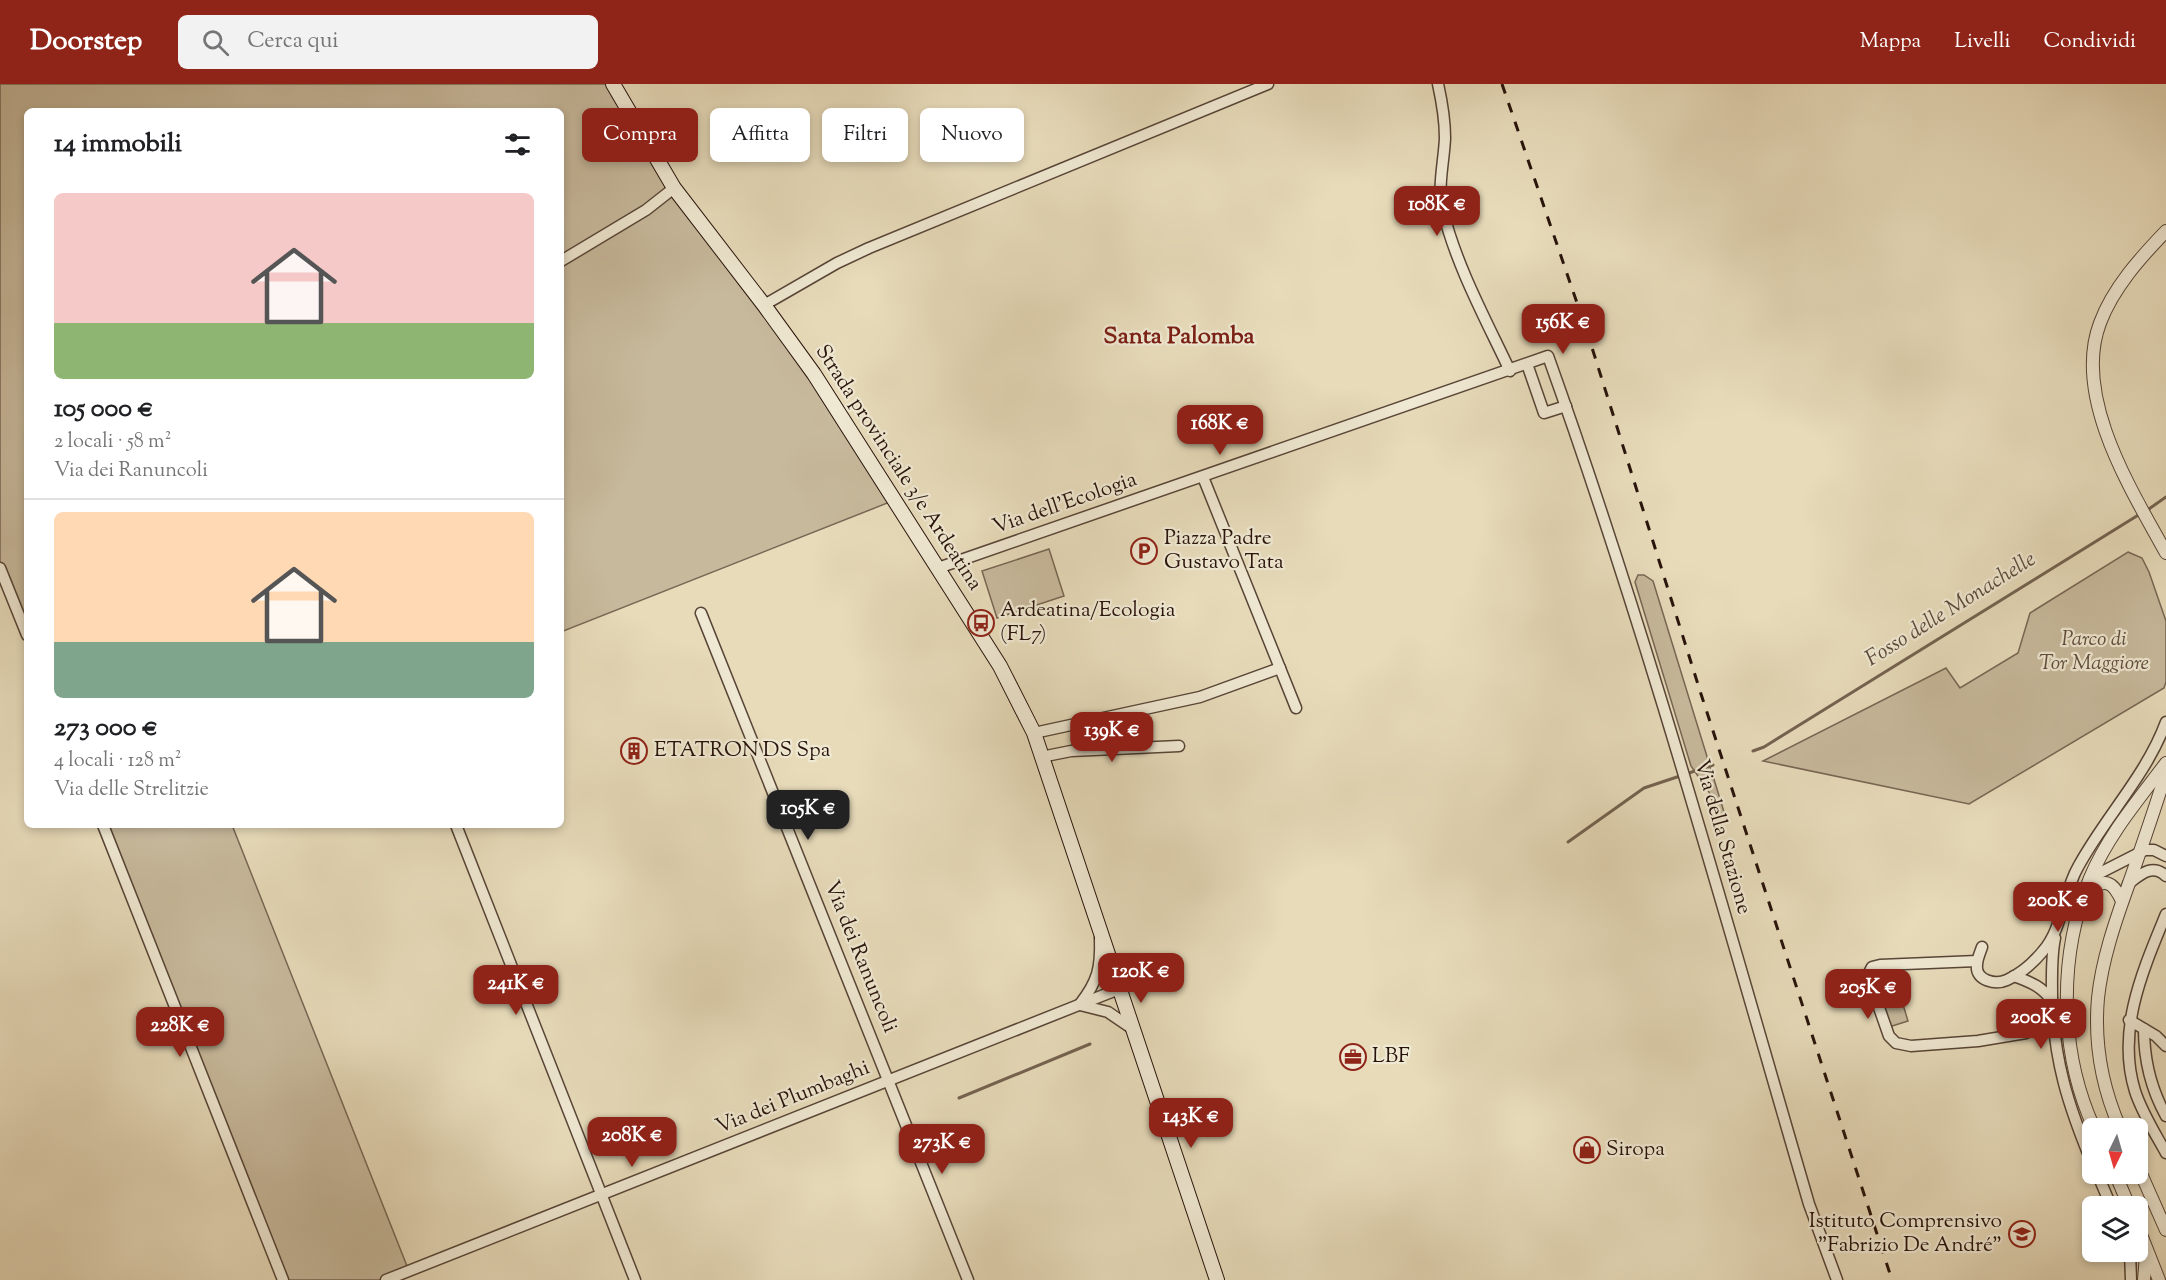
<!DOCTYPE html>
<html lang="it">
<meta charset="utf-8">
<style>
body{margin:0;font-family:"Sorts Mill Goudy",serif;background:#f2f2f2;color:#202124;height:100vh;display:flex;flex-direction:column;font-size:22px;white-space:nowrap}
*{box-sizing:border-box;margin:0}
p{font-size:20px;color:#757577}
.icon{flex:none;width:33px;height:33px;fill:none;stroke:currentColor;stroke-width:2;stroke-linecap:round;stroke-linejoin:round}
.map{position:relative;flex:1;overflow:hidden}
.sheet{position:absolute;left:24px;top:24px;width:540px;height:720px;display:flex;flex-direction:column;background:#fff;border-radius:9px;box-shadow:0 3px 9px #0003}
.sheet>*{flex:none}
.guide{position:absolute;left:582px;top:24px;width:570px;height:54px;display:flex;gap:12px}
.needle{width:39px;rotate:185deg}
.tools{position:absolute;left:2082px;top:1034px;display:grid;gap:12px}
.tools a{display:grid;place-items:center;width:66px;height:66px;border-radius:9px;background:#fff;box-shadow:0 3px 9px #0003;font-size:30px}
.price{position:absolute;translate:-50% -51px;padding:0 14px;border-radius:12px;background:#8f2418;color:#fff;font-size:20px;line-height:39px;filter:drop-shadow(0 2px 3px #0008)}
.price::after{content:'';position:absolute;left:50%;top:36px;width:18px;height:14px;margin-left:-9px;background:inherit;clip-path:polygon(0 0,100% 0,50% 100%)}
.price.on{background:#222;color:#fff}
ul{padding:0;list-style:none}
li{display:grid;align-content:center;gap:12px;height:318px;padding:0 30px}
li+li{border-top:2px solid #e0e0e0}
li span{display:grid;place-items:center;height:186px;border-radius:9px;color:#555}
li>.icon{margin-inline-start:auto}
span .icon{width:108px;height:108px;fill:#fffc;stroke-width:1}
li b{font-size:26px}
h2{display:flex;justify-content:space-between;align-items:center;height:72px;padding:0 30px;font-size:26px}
.tag{padding:0 21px;border-radius:9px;background:#fff;box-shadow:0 3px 9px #0003;font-size:21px;line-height:54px}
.tag.on{background:#8f2418;color:#fff}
header{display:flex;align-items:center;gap:36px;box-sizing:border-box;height:84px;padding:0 30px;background:#8f2418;color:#fff}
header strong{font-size:28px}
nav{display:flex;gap:33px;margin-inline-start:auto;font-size:21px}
.search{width:420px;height:54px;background:#f2f2f2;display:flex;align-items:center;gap:15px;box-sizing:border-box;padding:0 21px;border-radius:9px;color:#757577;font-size:22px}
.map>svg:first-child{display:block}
.green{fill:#c7b99c;stroke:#786654;stroke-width:1.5}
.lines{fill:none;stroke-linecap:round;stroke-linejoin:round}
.stream{stroke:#746250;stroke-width:3}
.minor-casing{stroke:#584537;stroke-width:13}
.tertiary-casing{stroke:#584537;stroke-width:14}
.secondary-casing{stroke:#28130b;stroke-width:16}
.minor{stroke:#efe8d2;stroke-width:10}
.tertiary{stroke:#efe8d2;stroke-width:12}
.secondary{stroke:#efe8d2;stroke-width:14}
.rail{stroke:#28130b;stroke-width:3;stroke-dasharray:10 10;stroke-linecap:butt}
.labels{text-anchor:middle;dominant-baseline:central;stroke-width:4.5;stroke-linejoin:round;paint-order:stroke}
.street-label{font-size:21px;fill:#28130b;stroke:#efe8d2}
.poi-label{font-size:21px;fill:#28130b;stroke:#efe8d2;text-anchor:start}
.park-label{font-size:21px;font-style:italic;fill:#604d3e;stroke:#efe8d2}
.water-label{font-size:22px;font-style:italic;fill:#5a4839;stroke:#efe8d2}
.quarter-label{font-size:24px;font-weight:bold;fill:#7a1f14;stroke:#efe8d2}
</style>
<header>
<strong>Doorstep</strong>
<div class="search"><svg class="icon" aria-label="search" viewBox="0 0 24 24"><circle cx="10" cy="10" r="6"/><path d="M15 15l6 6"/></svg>Cerca qui</div>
<nav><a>Mappa</a><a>Livelli</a><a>Condividi</a></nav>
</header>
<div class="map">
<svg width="2166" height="1196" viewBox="0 0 2166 1196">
<rect width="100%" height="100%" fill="#e7dbba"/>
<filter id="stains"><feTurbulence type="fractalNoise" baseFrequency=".00333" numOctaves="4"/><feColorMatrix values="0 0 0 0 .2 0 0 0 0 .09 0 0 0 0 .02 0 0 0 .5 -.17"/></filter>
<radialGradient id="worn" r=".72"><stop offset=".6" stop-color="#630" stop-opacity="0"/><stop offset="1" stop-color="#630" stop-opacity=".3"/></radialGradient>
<g class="green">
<path d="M0 0H614L647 59 764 221 895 416 561 548V27H27V551L0 484Z"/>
<path d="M1049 465 1064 512 997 534 982 487Z"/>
<path d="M2128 468 2142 474 2149 488 2166 537V598L2164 604 1969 720 1763 677 1946 584 1960 604 2018 569 2030 529Z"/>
<path d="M1638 491H1644L1653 497 1725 731 1724 739 1720 740 1709 708 1691 682 1635 498Z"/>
<path d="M103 741H232L409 1187 386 1196H283Z"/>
<path d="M1894 891 1908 937 1889 943 1875 897Z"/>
</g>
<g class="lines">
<g class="stream">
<path d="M2146 427 2166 413"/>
<path d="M1753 667 1764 663 2140 430"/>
<path d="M1568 758 1644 704 1713 681"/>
<path d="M959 1014 1090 960"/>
</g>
<defs>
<g id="minor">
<path d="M1438 0C1442 18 1445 35 1445 54 1444 78 1437 103 1443 127 1456 181 1486 236 1510 287"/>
<path d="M561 177 646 126 674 104"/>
<path d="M764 221 837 179 869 164 1268 0"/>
<path d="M1527 280 1544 329 1566 322"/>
<path d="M1203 393 1296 624"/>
<path d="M0 484 27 551"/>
<path d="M938 484 1548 272C1648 551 1726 836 1809 1120L1837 1196"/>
<path d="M701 529 968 1196"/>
<path d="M1034 649 1200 613 1280 584"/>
<path d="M1041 673 1071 667 1179 662"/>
<path d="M103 741 283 1196"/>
<path d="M456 741 635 1196"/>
<path d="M2090 794 2145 766H2154L2166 772"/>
<path d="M2128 800C2140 791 2152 779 2166 792"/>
<path d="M2166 830C2143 886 2116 946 2135 1007 2142 1029 2155 1049 2166 1069"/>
<path d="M2055 854C2051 873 2052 894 2052 914 2054 977 2068 1021 2092 1079"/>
<path d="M1982 863C1980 869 1977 875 1977 881 1975 897 1996 901 2007 896 2020 890 2034 878 2043 867 2063 844 2063 809 2078 783 2105 733 2146 692 2166 638"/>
<path d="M1977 877 1880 881 1872 883 1869 889 1870 898 1889 952 1896 959 1911 962 1978 957 2026 949"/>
<path d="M2014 892C2030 898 2044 903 2052 918"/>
<path d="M1080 920C1098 897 1101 884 1100 854"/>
<path d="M1080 921 1108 928 1133 945"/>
<path d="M2129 936 2156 952 2166 962"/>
<path d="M2144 945C2144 977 2151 1005 2166 1032"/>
<path d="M2097 1089 2111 1122"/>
<path d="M2130 1167 2131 1196"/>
<path d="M386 1196 1119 905"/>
</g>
<g id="tertiary">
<path d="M2166 147C2140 174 2113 204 2100 239 2072 313 2132 407 2166 469"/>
<path d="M2086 806C2106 795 2112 796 2122 817"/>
<path d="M2094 1044C2059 967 2058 872 2090 794 2108 751 2139 715 2166 679"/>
<path d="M2120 1044C2102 1003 2094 959 2098 914 2102 876 2115 838 2128 802 2141 765 2154 727 2166 689"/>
<path d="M2138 1083 2166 1146"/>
<path d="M2115 1089 2129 1122"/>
<path d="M2138 1143 2159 1196"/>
<path d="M2144 1196 2146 1171"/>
</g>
<path id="secondary" d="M613 0 674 104 764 221 814 290 1000 582 1034 649 1217 1196"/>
</defs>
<use href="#minor" class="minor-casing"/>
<use href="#tertiary" class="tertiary-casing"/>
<use href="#secondary" class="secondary-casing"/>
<use href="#minor" class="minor"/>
<use href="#tertiary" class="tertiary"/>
<use href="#secondary" class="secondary"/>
<path class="rail" d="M1502 0 1588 251 1701 610 1892 1196"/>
</g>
<defs>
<symbol id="parking-ring" viewBox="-11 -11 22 22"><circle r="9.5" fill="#efe8d2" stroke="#8f2418" stroke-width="1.5"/><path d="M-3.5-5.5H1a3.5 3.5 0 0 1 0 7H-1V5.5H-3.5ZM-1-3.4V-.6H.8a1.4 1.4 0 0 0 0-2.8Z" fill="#8f2418"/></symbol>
<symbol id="bus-ring" viewBox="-11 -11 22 22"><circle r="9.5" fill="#efe8d2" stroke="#8f2418" stroke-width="1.5"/><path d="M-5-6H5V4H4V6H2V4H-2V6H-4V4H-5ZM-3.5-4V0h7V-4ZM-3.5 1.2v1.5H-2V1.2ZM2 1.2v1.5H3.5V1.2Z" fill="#8f2418"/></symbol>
<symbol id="building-ring" viewBox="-11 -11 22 22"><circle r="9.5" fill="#efe8d2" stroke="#8f2418" stroke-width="1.5"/><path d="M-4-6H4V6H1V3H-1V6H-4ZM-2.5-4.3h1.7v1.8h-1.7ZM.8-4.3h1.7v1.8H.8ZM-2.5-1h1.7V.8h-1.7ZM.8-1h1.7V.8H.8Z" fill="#8f2418"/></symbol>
<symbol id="office-ring" viewBox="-11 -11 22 22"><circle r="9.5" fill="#efe8d2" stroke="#8f2418" stroke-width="1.5"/><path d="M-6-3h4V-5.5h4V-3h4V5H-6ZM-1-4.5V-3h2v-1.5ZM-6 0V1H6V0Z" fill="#8f2418"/></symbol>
<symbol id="shop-ring" viewBox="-11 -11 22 22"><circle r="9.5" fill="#efe8d2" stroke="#8f2418" stroke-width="1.5"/><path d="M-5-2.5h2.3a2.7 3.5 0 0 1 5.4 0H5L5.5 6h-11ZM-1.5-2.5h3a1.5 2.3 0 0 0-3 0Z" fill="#8f2418"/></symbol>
<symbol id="school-ring" viewBox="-11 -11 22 22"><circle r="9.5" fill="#efe8d2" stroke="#8f2418" stroke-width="1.5"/><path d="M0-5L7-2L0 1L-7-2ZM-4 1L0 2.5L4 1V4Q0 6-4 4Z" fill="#8f2418"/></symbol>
</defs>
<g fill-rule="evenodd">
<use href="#parking-ring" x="1129" y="452" width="30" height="30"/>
<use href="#bus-ring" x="966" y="524" width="30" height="30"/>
<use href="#building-ring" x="619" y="652" width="30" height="30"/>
<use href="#office-ring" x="1338" y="958" width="30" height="30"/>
<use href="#shop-ring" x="1572" y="1051" width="30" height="30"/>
<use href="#school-ring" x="2007" y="1135" width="30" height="30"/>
</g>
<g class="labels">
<g class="street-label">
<text transform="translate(898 384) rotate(57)">Strada provinciale 3/e Ardeatina</text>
<text transform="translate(1065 420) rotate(-19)">Via dell'Ecologia</text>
<text transform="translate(1722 753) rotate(74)">Via della Stazione</text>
<text transform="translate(860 873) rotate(68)">Via dei Ranuncoli</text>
<text transform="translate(793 1014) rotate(-22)">Via dei Plumbaghi</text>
</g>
<g class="poi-label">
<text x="1164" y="455">Piazza Padre<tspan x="1164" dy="24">Gustavo Tata</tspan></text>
<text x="1000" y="527">Ardeatina/Ecologia<tspan x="1000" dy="24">(FL7)</tspan></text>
<text x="654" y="667">ETATRON DS Spa</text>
<text x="1372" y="973">LBF</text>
<text x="1606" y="1066">Siropa</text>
<text x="2002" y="1138" text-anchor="end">Istituto Comprensivo<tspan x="2002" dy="24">"Fabrizio De André"</tspan></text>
</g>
<g class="park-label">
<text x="2094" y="556">Parco di<tspan x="2094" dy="24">Tor Maggiore</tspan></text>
</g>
<g class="water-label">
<text transform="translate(1951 526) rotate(-32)">Fosso delle Monachelle</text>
</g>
<g class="quarter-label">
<text x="1179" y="253">Santa Palomba</text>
</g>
</g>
<rect width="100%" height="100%" filter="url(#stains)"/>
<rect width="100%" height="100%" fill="url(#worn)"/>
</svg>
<div class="tools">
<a><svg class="needle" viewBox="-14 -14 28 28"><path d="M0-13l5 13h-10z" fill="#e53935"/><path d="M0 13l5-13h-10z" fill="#757577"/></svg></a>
<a><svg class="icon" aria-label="layers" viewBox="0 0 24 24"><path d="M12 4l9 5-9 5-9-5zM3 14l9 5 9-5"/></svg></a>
</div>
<b class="price" style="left:1437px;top:153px">108K €</b>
<b class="price" style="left:1563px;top:271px">156K €</b>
<b class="price" style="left:1220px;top:372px">168K €</b>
<b class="price" style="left:1112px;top:679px">139K €</b>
<b class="price on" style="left:808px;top:757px">105K €</b>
<b class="price" style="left:2058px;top:849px">200K €</b>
<b class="price" style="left:1141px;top:920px">120K €</b>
<b class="price" style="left:516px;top:932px">241K €</b>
<b class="price" style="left:1868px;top:936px">205K €</b>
<b class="price" style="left:2041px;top:966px">200K €</b>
<b class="price" style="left:180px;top:974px">228K €</b>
<b class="price" style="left:1191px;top:1065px">143K €</b>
<b class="price" style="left:632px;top:1084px">208K €</b>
<b class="price" style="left:942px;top:1091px">273K €</b>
<div class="guide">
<a class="tag on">Compra</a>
<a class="tag">Affitta</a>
<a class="tag">Filtri</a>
<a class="tag">Nuovo</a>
</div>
<section class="sheet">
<h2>14 immobili<svg class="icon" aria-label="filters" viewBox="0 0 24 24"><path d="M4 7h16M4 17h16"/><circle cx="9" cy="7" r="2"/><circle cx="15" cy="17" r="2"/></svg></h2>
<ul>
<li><span style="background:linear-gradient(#f6c9c9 70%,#8fb573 0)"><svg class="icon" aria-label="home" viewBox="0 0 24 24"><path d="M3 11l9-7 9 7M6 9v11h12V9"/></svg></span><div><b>105 000 €</b><p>2 locali · 58 m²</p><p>Via dei Ranuncoli</p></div></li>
<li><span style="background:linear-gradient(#ffd9b3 70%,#7fa58c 0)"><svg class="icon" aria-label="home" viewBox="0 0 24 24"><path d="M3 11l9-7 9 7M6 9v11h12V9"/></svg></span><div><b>273 000 €</b><p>4 locali · 128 m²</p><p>Via delle Strelitzie</p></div></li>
</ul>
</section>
</div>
